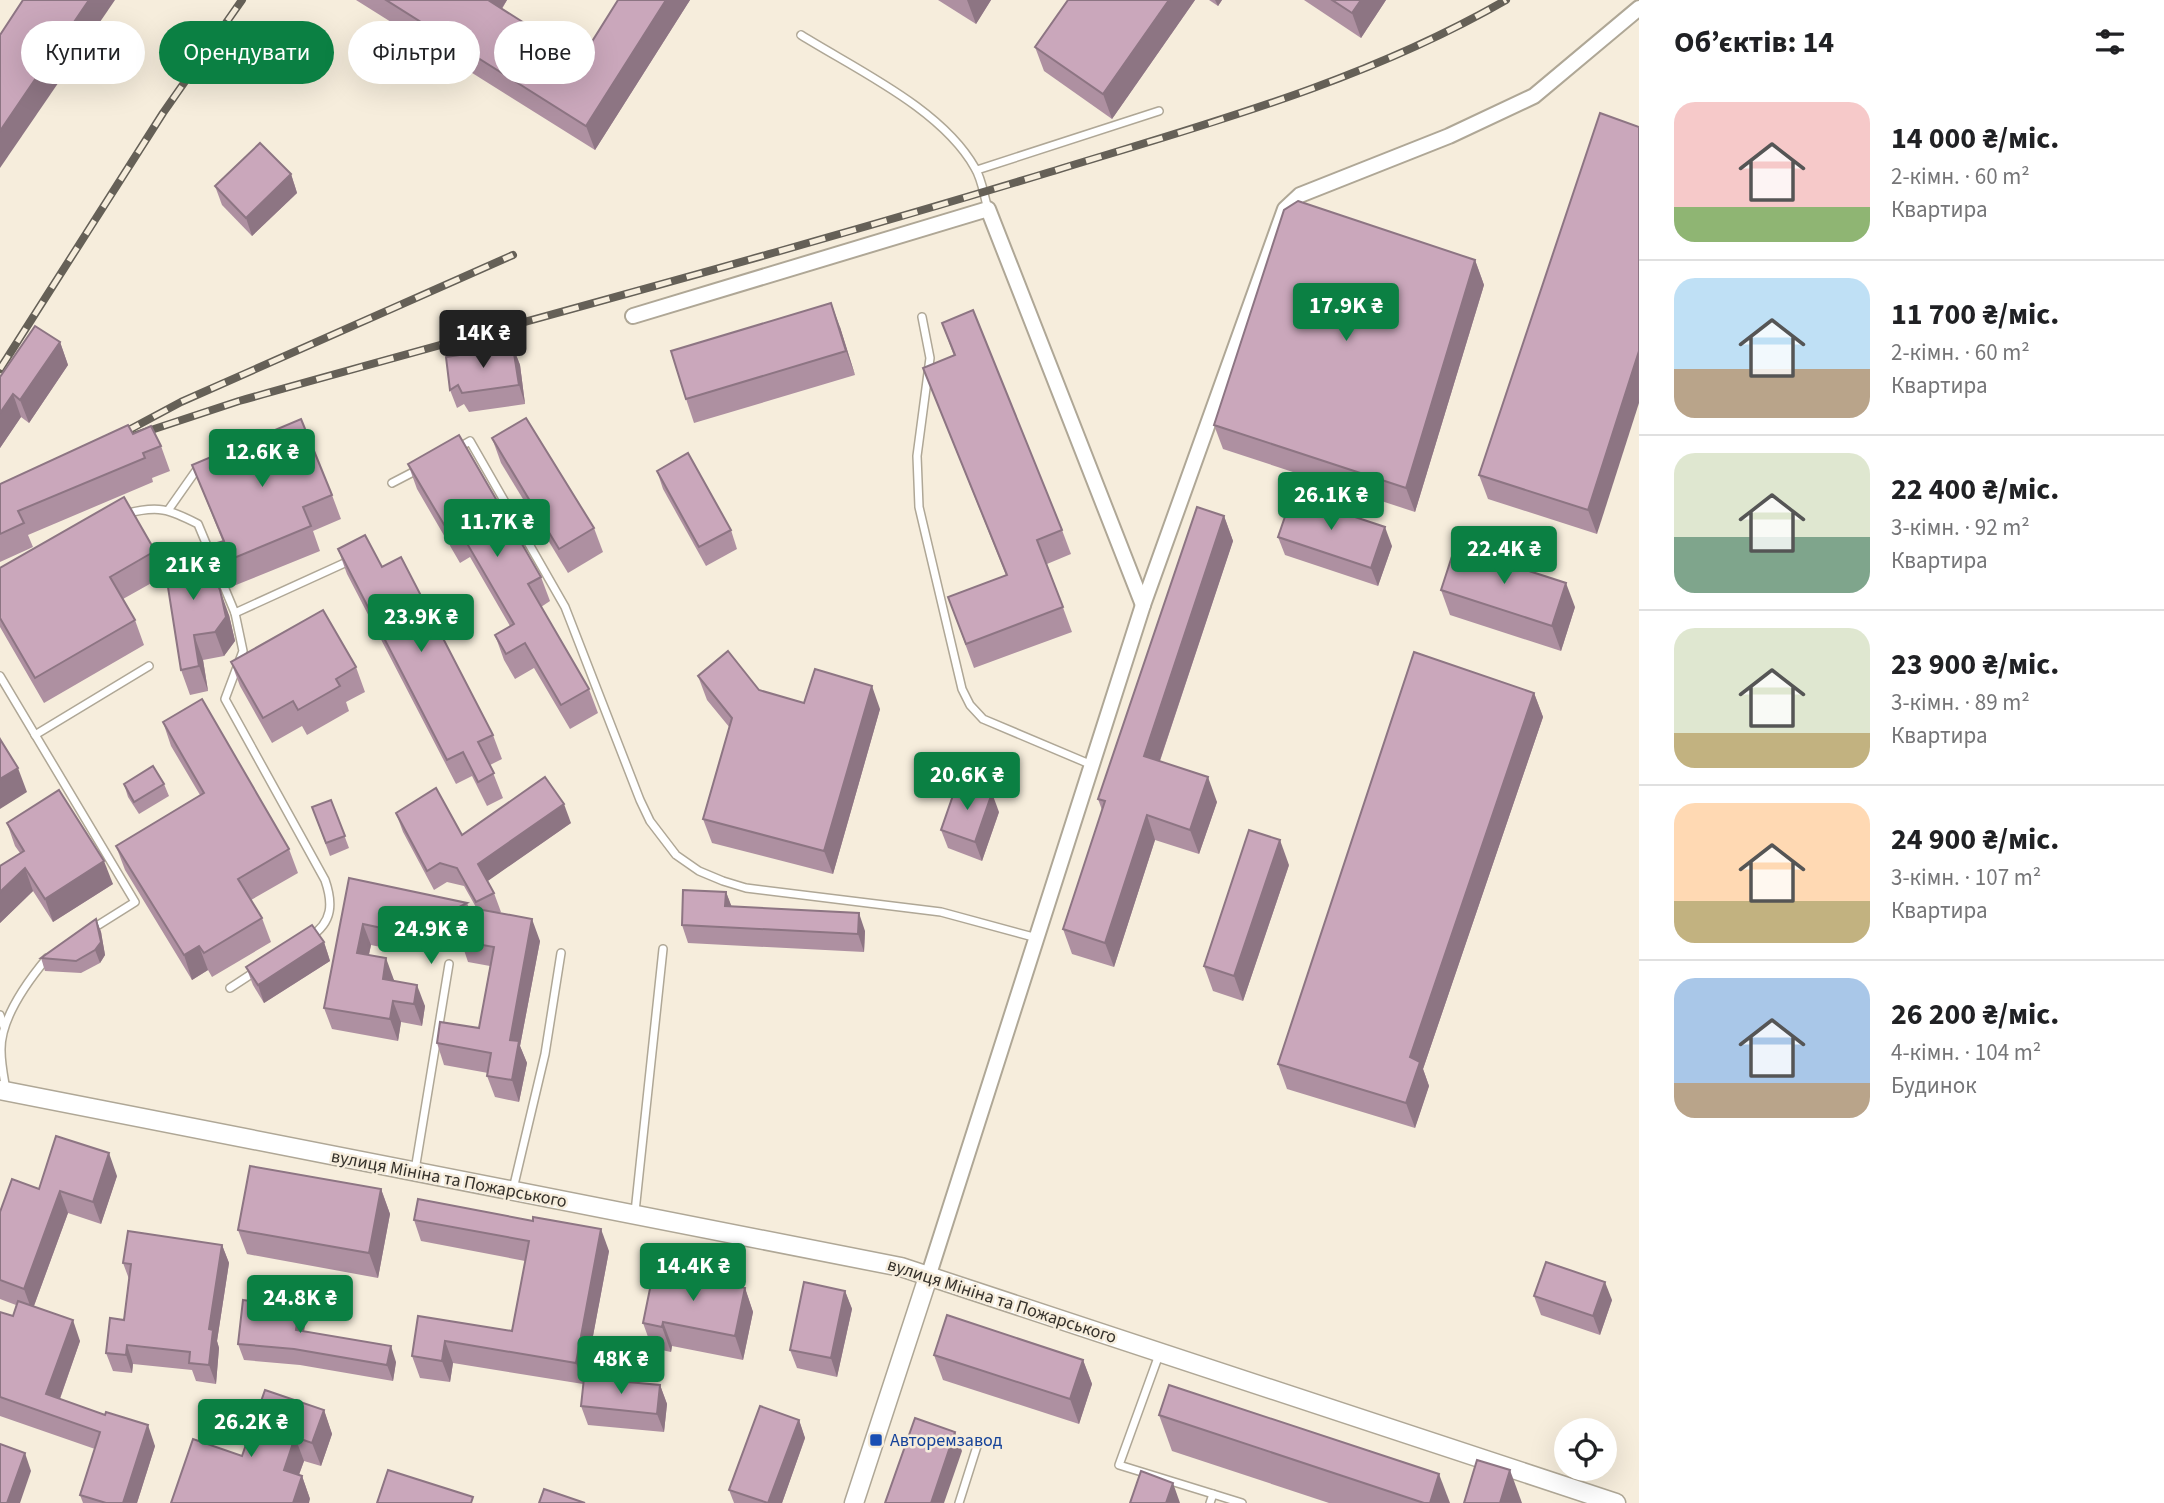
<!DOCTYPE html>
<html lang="uk">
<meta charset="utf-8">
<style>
body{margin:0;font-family:"Source Sans 3",sans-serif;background:#f6f6f6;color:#202124;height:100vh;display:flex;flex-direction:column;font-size:26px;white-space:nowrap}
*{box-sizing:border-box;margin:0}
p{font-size:23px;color:#757577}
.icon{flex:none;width:38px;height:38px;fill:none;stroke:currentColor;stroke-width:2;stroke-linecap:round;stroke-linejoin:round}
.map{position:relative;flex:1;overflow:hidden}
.side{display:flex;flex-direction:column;background:#fff;width:525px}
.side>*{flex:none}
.guide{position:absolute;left:21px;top:21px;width:665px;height:63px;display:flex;gap:14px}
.buttons{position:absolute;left:1554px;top:1418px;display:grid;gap:14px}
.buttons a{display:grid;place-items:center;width:63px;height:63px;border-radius:50%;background:#fff;box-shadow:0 7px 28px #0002;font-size:35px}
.price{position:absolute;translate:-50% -60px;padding:0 16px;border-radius:7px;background:#0b8043;color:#fff;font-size:23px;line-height:46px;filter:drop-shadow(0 2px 4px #0008)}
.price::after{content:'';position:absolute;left:50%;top:42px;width:21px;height:16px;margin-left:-10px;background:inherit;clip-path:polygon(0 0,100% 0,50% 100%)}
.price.current{background:#222;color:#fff}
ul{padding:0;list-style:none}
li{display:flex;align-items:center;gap:21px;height:175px;padding:0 35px}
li+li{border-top:2px solid #e0e0e0}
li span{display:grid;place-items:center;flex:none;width:196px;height:140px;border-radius:21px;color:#555}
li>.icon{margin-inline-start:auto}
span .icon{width:84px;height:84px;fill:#fffc;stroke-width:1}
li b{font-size:30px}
h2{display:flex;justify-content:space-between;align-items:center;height:84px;padding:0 35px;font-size:30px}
.tag{padding:0 24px;border-radius:32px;background:#fff;box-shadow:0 7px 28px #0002;font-size:24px;line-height:63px}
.tag.current{background:#0b8043;color:#fff}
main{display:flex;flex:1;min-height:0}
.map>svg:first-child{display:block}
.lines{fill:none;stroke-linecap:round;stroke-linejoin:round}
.service-casing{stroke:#afa796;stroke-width:10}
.minor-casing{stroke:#afa796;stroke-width:18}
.tertiary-casing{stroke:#afa796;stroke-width:21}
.service{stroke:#fff;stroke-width:7}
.minor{stroke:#fff;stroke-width:14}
.tertiary{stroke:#fff;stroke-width:18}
.rail-casing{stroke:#656057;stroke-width:8}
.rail{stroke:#f6eddc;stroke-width:5;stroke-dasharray:16;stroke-linecap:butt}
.wall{fill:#ae90a1}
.shaded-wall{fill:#8d7583}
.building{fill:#caa7bb;stroke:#8d7583;stroke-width:2}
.transit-dot{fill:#1a4fb4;stroke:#f6eddc;stroke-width:2.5}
.labels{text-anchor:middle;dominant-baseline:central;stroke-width:5;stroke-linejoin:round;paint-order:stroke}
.street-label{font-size:18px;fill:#35312b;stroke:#f6eddc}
.transit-label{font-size:18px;fill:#164399;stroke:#f6eddc;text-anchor:start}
</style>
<main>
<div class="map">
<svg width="1639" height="1503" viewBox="0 0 1639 1503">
<rect width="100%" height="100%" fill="#f6eddc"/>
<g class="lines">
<defs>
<g id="service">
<path d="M801 35C857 70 942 109 975 168 982 179 984 196 988 209"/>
<path d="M977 170 1159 111"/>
<path d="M922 317 930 358 917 456 919 507 962 689 970 705 983 719 1092 765"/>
<path d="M458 448 470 441 565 607 640 800 650 821 676 855 699 871 723 881 746 888 941 912 1037 938"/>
<path d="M392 483 419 469"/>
<path d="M169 509 195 472 201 469"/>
<path d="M125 514C158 505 169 509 198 524L235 613 243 651 225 699 325 880C333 903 333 922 310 937"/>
<path d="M235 613 349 561"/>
<path d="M0 676 135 902 92 929"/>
<path d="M35 735 149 666"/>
<path d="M230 988 256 971"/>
<path d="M0 1015 4 1027"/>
<path d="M6 1090C4 1078 1 1064 1 1051 0 1020 27 982 47 958"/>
<path d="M415 1170 449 964"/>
<path d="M513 1189 545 1054 561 953"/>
<path d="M635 1212 663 949"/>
<path d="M1160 1352 1119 1465 1213 1494"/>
<path d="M959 1503 978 1443"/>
<path d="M1210 1503 1213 1494 1242 1503"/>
</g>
<g id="minor">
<path d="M633 316 988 209 1143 605"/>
<path d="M929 1274 1143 605 1285 209 1300 195 1449 136 1534 96 1639 8"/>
</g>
<g id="tertiary">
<path d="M0 1090 901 1267 1616 1503"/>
<path d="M854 1503 929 1274"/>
</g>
</defs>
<use href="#service" class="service-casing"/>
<use href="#minor" class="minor-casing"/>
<use href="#tertiary" class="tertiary-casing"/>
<use href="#service" class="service"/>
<use href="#minor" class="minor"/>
<use href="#tertiary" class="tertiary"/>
<defs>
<g id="rail">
<path d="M0 369 163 113 242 0"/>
<path d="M125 432 181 402 513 255"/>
<path d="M133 436 239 401C509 325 781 254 1050 172 1206 124 1364 82 1506 0"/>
</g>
</defs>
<use href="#rail" class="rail-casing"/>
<use href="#rail" class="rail"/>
</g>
<g class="wall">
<path d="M356 0H507L502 9 581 59 618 0H690L595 150Z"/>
<path d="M938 0H991L976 24Z"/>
<path d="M1068 0H1195L1112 119 1044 71 1035 47Z"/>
<path d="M1209 0H1222L1218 6Z"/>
<path d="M1304 0H1386L1361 38Z"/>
<path d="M1600 113 1597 534 1488 499 1479 475Z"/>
<path d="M291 174 297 193 252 236 222 205 215 186Z"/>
<path d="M1475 260 1484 285 1415 512 1223 449 1214 425Z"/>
<path d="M942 323 1062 530 1071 554 1047 564 1072 632 974 668 948 597 1006 575 923 368 954 356Z"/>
<path d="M840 327 855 375 694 423 686 399Z"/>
<path d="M60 342 68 365 29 423 21 417 0 448V377Z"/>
<path d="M513 347 520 365 525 404 469 412 464 404 457 408 450 390Z"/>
<path d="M133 434 161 446 170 471 152 478 153 482 28 535 33 547 0 562V484Z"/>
<path d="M492 438 594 528 603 552 568 573 501 463Z"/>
<path d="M408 464 541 577 550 601 541 607 589 689 598 713 570 729 534 668 515 679 504 660 495 635 510 626 470 557 460 563 417 489Z"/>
<path d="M192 465 332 495 341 519 313 531 320 551 231 587 214 544 223 542Z"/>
<path d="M657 471 731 530 737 549 706 566 663 489Z"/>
<path d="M1224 516 1233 541 1160 761 1217 802 1199 854 1155 840 1114 967 1072 954 1063 929 1102 810 1098 799Z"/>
<path d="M1278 537 1392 546 1378 586 1285 555Z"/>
<path d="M338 549 382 567 493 735 502 759 490 765 503 798 487 806 472 776 456 784 347 574Z"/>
<path d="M155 551 164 576 123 599 135 620 144 645 44 703 0 627V568Z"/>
<path d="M168 557 229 615 235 641 224 656 203 660 208 691 190 695 181 670Z"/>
<path d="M1441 590 1575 607 1561 651 1450 615Z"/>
<path d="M231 662 356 667 365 692 346 702 349 711 307 735 302 726 272 743 240 686Z"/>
<path d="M698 676 759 690 804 703 880 709 833 874 712 843 703 819 730 728 707 700Z"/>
<path d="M1534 693 1543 717 1423 1069 1429 1086 1415 1128 1287 1089 1278 1064Z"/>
<path d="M163 722 289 849 298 873 251 900 262 918 271 942 212 977 208 970 192 980 125 870 116 846 200 795 171 746Z"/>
<path d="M124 784H164L169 796 139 814 128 797Z"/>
<path d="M331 800 349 848 330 856 312 807Z"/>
<path d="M999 812 982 861 948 848 941 830Z"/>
<path d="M396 813 462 835 571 823 487 881 494 893 501 912 498 913 540 941 520 1046 527 1063 519 1102 495 1097 487 1076 488 1073 444 1065 437 1043 479 1028 490 966 468 962 462 944 403 932 399 951 371 945 369 955 394 980V981L425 1006 422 1026 401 1022 398 1041 332 1029 324 1008 349 878 467 903 469 908 477 909 464 886 447 882 434 890 403 832Z"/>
<path d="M7 823 113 884 53 922 33 891 0 923V866L20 853 15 846Z"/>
<path d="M1289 865 1243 1001 1213 991 1204 966Z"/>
<path d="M726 892 731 906 865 931 864 952 688 943 682 925Z"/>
<path d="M96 919 101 932 105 955 100 963 81 973 45 971 41 958Z"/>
<path d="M324 942 330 961 264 1003 253 985 246 967Z"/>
<path d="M117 1176 101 1224 68 1213 34 1306 80 1341 60 1399 155 1446 137 1503H83L80 1495 95 1449 0 1416V1312L13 1316 16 1305 0 1299V1212L39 1189Z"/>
<path d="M381 1189 390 1214 378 1278 247 1254 238 1230Z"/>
<path d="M414 1220 609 1251 585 1378 660 1385 667 1404 664 1432 588 1425 581 1406 583 1384 453 1363 450 1382 420 1378 412 1356 418 1316 512 1331 525 1261 421 1241Z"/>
<path d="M222 1245 229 1263 217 1341 219 1348 216 1384 196 1381 192 1370 133 1364 132 1373 113 1371 106 1353 124 1320 129 1279 123 1263Z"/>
<path d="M745 1288 753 1312 743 1360 672 1346 671 1352 652 1348 643 1323Z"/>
<path d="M845 1291 852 1309 837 1377 797 1368 790 1350Z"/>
<path d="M1534 1296 1612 1300 1600 1335 1541 1315Z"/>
<path d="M305 1324 304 1331 396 1362 393 1381 300 1365 244 1360 238 1344Z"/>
<path d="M934 1355 1083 1360 1092 1384 1079 1424 943 1380Z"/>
<path d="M324 1410 332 1434 321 1466 304 1461 299 1475 302 1476 310 1499 242 1456Z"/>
<path d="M1159 1415 1450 1503H1329L1172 1451Z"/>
<path d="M799 1420 805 1438 782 1503H734L729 1490Z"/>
</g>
<g class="shaded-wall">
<path d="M89 0H115L0 168V131Z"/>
<path d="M485 0H507L493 22Z"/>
<path d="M666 0H690L595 150 586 126Z"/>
<path d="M967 0H991L976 24Z"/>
<path d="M1169 0H1195L1112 119 1103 94Z"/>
<path d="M1215 0H1222L1218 6Z"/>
<path d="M1361 0H1386L1361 38 1352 13Z"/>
<path d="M291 174 297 193 252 236 246 218Z"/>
<path d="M1475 260 1484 285 1415 512 1406 488Z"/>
<path d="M831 303 840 327 855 375 846 351Z"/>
<path d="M60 342 68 365 29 423 20 400Z"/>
<path d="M513 347 520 365 525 404 519 385Z"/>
<path d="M1639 351V403L1597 534 1588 510Z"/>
<path d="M13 394 21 417 0 448V413Z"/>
<path d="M1224 516 1233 541 1153 781 1144 756Z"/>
<path d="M1385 527 1392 546 1378 586 1371 568Z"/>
<path d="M1566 583 1575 607 1561 651 1552 626Z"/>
<path d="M220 590 229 615 235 641 224 656 215 632Z"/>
<path d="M194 635 203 660 208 691 199 666Z"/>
<path d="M872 686 880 709 833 874 824 851Z"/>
<path d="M1534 693 1543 717 1423 1069 1429 1086 1415 1128 1406 1103 1410 1057Z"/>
<path d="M18 768 27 792 0 809V779Z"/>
<path d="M1208 777 1217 802 1199 854 1190 830Z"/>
<path d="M992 793 999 812 982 861 975 842Z"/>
<path d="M564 804 571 823 485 883 478 864Z"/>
<path d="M1147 815 1155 840 1114 967 1105 943Z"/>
<path d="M1280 840 1289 865 1243 1001 1234 976Z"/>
<path d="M104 861 113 884 53 922 45 899Z"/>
<path d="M25 868 33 891 0 923V892Z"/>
<path d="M726 892 733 910 725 906Z"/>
<path d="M395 910 403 932 399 951 391 930Z"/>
<path d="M859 913 865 931 864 952 858 934Z"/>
<path d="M96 919 101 932 105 955 100 963 95 950Z"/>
<path d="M532 919 540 941 520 1046 527 1063 519 1102 512 1080 510 1040Z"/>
<path d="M363 924 371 945 364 975 357 953Z"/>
<path d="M324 942 330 961 264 1003 258 985Z"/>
<path d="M199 946 208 970 192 980 184 955Z"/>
<path d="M386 958 394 980 390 1000 383 979Z"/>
<path d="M417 985 425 1006 422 1026 414 1004Z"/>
<path d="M393 1001 401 1022 398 1041 390 1019Z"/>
<path d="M109 1153 117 1176 101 1224 93 1202Z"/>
<path d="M381 1189 390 1214 378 1278 369 1253Z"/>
<path d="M60 1191 68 1213 32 1311 24 1289Z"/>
<path d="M601 1229 609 1251 584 1384 576 1363Z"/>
<path d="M222 1245 229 1263 217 1341 219 1348 216 1384 209 1365V1329Z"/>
<path d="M1605 1282 1612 1300 1600 1335 1593 1316Z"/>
<path d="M745 1288 753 1312 743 1360 735 1336Z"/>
<path d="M845 1291 852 1309 837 1377 831 1358Z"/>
<path d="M299 1308 305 1324 302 1346 296 1330Z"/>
<path d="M73 1320 80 1341 54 1415 46 1394Z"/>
<path d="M663 1322 672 1346 671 1352 662 1327Z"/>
<path d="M445 1341 453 1363 450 1382 442 1361Z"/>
<path d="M127 1345 133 1364 132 1373 126 1355Z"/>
<path d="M391 1346 396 1362 393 1381 387 1365Z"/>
<path d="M1083 1360 1092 1384 1079 1424 1070 1399Z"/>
<path d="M660 1385 667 1404 664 1432 657 1414Z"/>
<path d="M324 1410 332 1434 321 1466 312 1443Z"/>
<path d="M799 1420 805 1438 782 1503H768Z"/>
<path d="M148 1425 155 1446 137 1503H123Z"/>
<path d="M955 1432 962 1451 944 1503H931Z"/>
<path d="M295 1437 304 1461 292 1493 284 1470Z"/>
<path d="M25 1453 31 1471 20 1503H7Z"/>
<path d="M1510 1470 1522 1503H1500Z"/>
<path d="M1439 1474 1450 1503H1430Z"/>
<path d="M302 1476 310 1499 309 1503H293Z"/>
<path d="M1173 1483 1180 1503H1166Z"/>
</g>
<g class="building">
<path d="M23 0H89L0 131V35Z"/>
<path d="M386 0H488L581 59 618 0H666L586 126Z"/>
<path d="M1068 0H1169L1103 94 1035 47Z"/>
<path d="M1332 0H1361L1352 13Z"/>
<path d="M1600 113 1639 127V351L1588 510 1479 475Z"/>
<path d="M260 143 291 174 246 218 215 186Z"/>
<path d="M1298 201 1475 260 1406 488 1214 425 1284 210Z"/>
<path d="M831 303 846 351 686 399 671 351Z"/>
<path d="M973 310 1062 530 1037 540 1063 607 966 644 948 597 1007 575 923 368 955 355 942 323Z"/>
<path d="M35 326 60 342 20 400 13 394 0 413V377Z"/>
<path d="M513 347 519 385 462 393 458 385 450 390 446 357Z"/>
<path d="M526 418 594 528 559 549 492 438Z"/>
<path d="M301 419 332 495 303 507 311 526 222 563 214 544 224 541 192 465Z"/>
<path d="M128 425 133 434 151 426 161 446 143 453 145 458 18 511 24 523 0 534V484Z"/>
<path d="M459 435 541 577 528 584 589 689 561 705 525 643 506 654 495 635 514 624 461 533 452 538 408 464Z"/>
<path d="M688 453 731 530 699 547 657 471Z"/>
<path d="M1292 496 1385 527 1371 568 1278 537Z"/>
<path d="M124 497 155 551 110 577 135 620 35 678 0 618V568Z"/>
<path d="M1197 507 1224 516 1144 756 1208 777 1190 830 1147 815 1105 943 1063 929 1105 801 1098 799Z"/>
<path d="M365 535 382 567 401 557 493 735 478 742 494 773 478 782 463 752 447 760 338 549Z"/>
<path d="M1455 547 1566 583 1552 626 1441 590Z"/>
<path d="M202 548 220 590 226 617 215 632 194 635 199 666 181 670 167 581 168 557Z"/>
<path d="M323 610 356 667 336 679 340 686 298 710 293 701 263 718 231 662Z"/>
<path d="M728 651 759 690 804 703 815 669 872 686 824 851 703 819 732 718 698 676Z"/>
<path d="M1414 652 1534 693 1410 1057 1420 1062 1406 1103 1278 1064Z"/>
<path d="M202 699 289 849 238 879 262 918 204 953 199 946 184 955 116 846 204 793 163 722Z"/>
<path d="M0 739 18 768 0 779Z"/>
<path d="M153 766 164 784 134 802 124 784Z"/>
<path d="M545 777 564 804 478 864 494 893 476 902 457 868 440 863 427 871 396 813 436 788 462 835Z"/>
<path d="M958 781 992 793 975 842 941 830Z"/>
<path d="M59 790 104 861 45 899 25 868 0 892V866L24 851 7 823Z"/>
<path d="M331 800 345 836 326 843 312 807Z"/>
<path d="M1249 830 1280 840 1234 976 1204 966Z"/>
<path d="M349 878 467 903 461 906 532 919 510 1040 519 1041 512 1080 487 1076 491 1053 437 1043 440 1022 479 1028 494 947 460 941 463 925 395 910 391 930 363 924 357 953 386 958 383 979 417 985 414 1004 393 1001 390 1019 324 1008Z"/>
<path d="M683 890 726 892 725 906 859 913 858 934 682 925Z"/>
<path d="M96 919 101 942 95 950 76 961 41 958Z"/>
<path d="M312 925 324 942 258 985 246 967Z"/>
<path d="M56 1136 109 1153 93 1202 60 1191 24 1289 0 1280V1212L12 1179 39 1189Z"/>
<path d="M250 1166 381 1189 369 1253 238 1230Z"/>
<path d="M418 1199 533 1221V1217L601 1229 576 1363 445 1341 442 1361 412 1356 418 1316 512 1331 529 1241 414 1220Z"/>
<path d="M128 1231 222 1245 209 1329 213 1330 209 1365 189 1363 190 1352 127 1345 126 1355 106 1353 110 1318 124 1320 131 1264 123 1263Z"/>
<path d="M1546 1262 1605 1282 1593 1316 1534 1296Z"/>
<path d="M654 1269 745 1288 735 1336 663 1322 662 1327 643 1323Z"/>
<path d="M804 1282 845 1291 831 1358 790 1350Z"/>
<path d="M243 1300 299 1308 296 1330 391 1346 387 1365 294 1349 238 1344Z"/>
<path d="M18 1301 73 1320 46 1394 105 1415 106 1412 148 1425 123 1503H106L80 1495 100 1432 0 1397V1312L13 1316Z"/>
<path d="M947 1315 1083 1360 1070 1399 934 1355Z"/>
<path d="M584 1378 660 1385 657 1414 581 1406Z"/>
<path d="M1169 1385 1439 1474 1430 1503H1424L1159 1415Z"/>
<path d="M265 1390 324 1410 312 1443 295 1437 284 1470 302 1476 293 1503H171L193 1439 242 1456Z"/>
<path d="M760 1406 799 1420 768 1503 729 1490Z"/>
<path d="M915 1418 955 1432 931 1503H885Z"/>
<path d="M0 1444 25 1453 7 1503H0Z"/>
<path d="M1477 1460 1510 1470 1500 1503H1464Z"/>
<path d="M388 1470 473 1497 471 1503H377Z"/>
<path d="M1141 1471 1173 1483 1166 1503H1130Z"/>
<path d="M544 1489 585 1503H539Z"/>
</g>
<rect class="transit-dot" x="869" y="1433" width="14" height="14" rx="3.5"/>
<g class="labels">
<g class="street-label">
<text transform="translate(449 1179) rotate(11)">вулиця Мініна та Пожарського</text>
<text transform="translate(1002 1301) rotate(18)">вулиця Мініна та Пожарського</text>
</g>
<g class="transit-label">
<text x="890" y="1440">Авторемзавод</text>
</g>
</g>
</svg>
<div class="buttons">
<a><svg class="icon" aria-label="locate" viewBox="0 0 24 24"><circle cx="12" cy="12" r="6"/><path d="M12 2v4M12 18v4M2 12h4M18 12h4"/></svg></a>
</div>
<b class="price" style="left:1346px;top:343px">17.9K ₴</b>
<b class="price current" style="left:483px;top:370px">14K ₴</b>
<b class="price" style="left:262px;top:489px">12.6K ₴</b>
<b class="price" style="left:1331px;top:532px">26.1K ₴</b>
<b class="price" style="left:497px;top:559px">11.7K ₴</b>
<b class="price" style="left:1504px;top:586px">22.4K ₴</b>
<b class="price" style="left:193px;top:602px">21K ₴</b>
<b class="price" style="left:421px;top:654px">23.9K ₴</b>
<b class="price" style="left:967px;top:812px">20.6K ₴</b>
<b class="price" style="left:431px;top:966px">24.9K ₴</b>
<b class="price" style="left:693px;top:1303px">14.4K ₴</b>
<b class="price" style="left:300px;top:1335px">24.8K ₴</b>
<b class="price" style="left:621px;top:1396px">48K ₴</b>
<b class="price" style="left:251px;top:1459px">26.2K ₴</b>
<div class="guide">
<a class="tag">Купити</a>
<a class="tag current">Орендувати</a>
<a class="tag">Фільтри</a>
<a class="tag">Нове</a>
</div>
</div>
<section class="side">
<h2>Об’єктів: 14<svg class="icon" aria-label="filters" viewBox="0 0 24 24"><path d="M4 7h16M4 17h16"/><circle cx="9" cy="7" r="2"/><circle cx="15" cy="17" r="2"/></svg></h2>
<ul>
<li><span style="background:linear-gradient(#f6c9c9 75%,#8fb573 0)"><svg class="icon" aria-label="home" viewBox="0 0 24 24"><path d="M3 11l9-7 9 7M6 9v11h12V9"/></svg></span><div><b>14 000 ₴/міс.</b><p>2-кімн. · 60 m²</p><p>Квартира</p></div></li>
<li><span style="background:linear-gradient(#bfe0f5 65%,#b9a48a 0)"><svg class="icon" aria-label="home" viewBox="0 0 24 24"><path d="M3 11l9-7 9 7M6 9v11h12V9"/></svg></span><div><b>11 700 ₴/міс.</b><p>2-кімн. · 60 m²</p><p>Квартира</p></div></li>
<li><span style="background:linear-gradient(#dfe7d0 60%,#7fa58c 0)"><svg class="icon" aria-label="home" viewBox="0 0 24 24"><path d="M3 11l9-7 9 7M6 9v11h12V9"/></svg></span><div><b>22 400 ₴/міс.</b><p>3-кімн. · 92 m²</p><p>Квартира</p></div></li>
<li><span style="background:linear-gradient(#dfe7d0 75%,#c2b280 0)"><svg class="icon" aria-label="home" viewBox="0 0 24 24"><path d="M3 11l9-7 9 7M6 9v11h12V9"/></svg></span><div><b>23 900 ₴/міс.</b><p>3-кімн. · 89 m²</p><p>Квартира</p></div></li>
<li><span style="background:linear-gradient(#ffd9b3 70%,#c2b280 0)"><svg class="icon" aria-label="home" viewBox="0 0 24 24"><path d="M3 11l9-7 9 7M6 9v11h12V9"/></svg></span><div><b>24 900 ₴/міс.</b><p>3-кімн. · 107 m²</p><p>Квартира</p></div></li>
<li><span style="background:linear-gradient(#a9c7e8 75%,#b9a48a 0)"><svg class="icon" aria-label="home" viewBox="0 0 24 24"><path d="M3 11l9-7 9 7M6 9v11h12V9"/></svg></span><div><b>26 200 ₴/міс.</b><p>4-кімн. · 104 m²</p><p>Будинок</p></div></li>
</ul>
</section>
</main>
